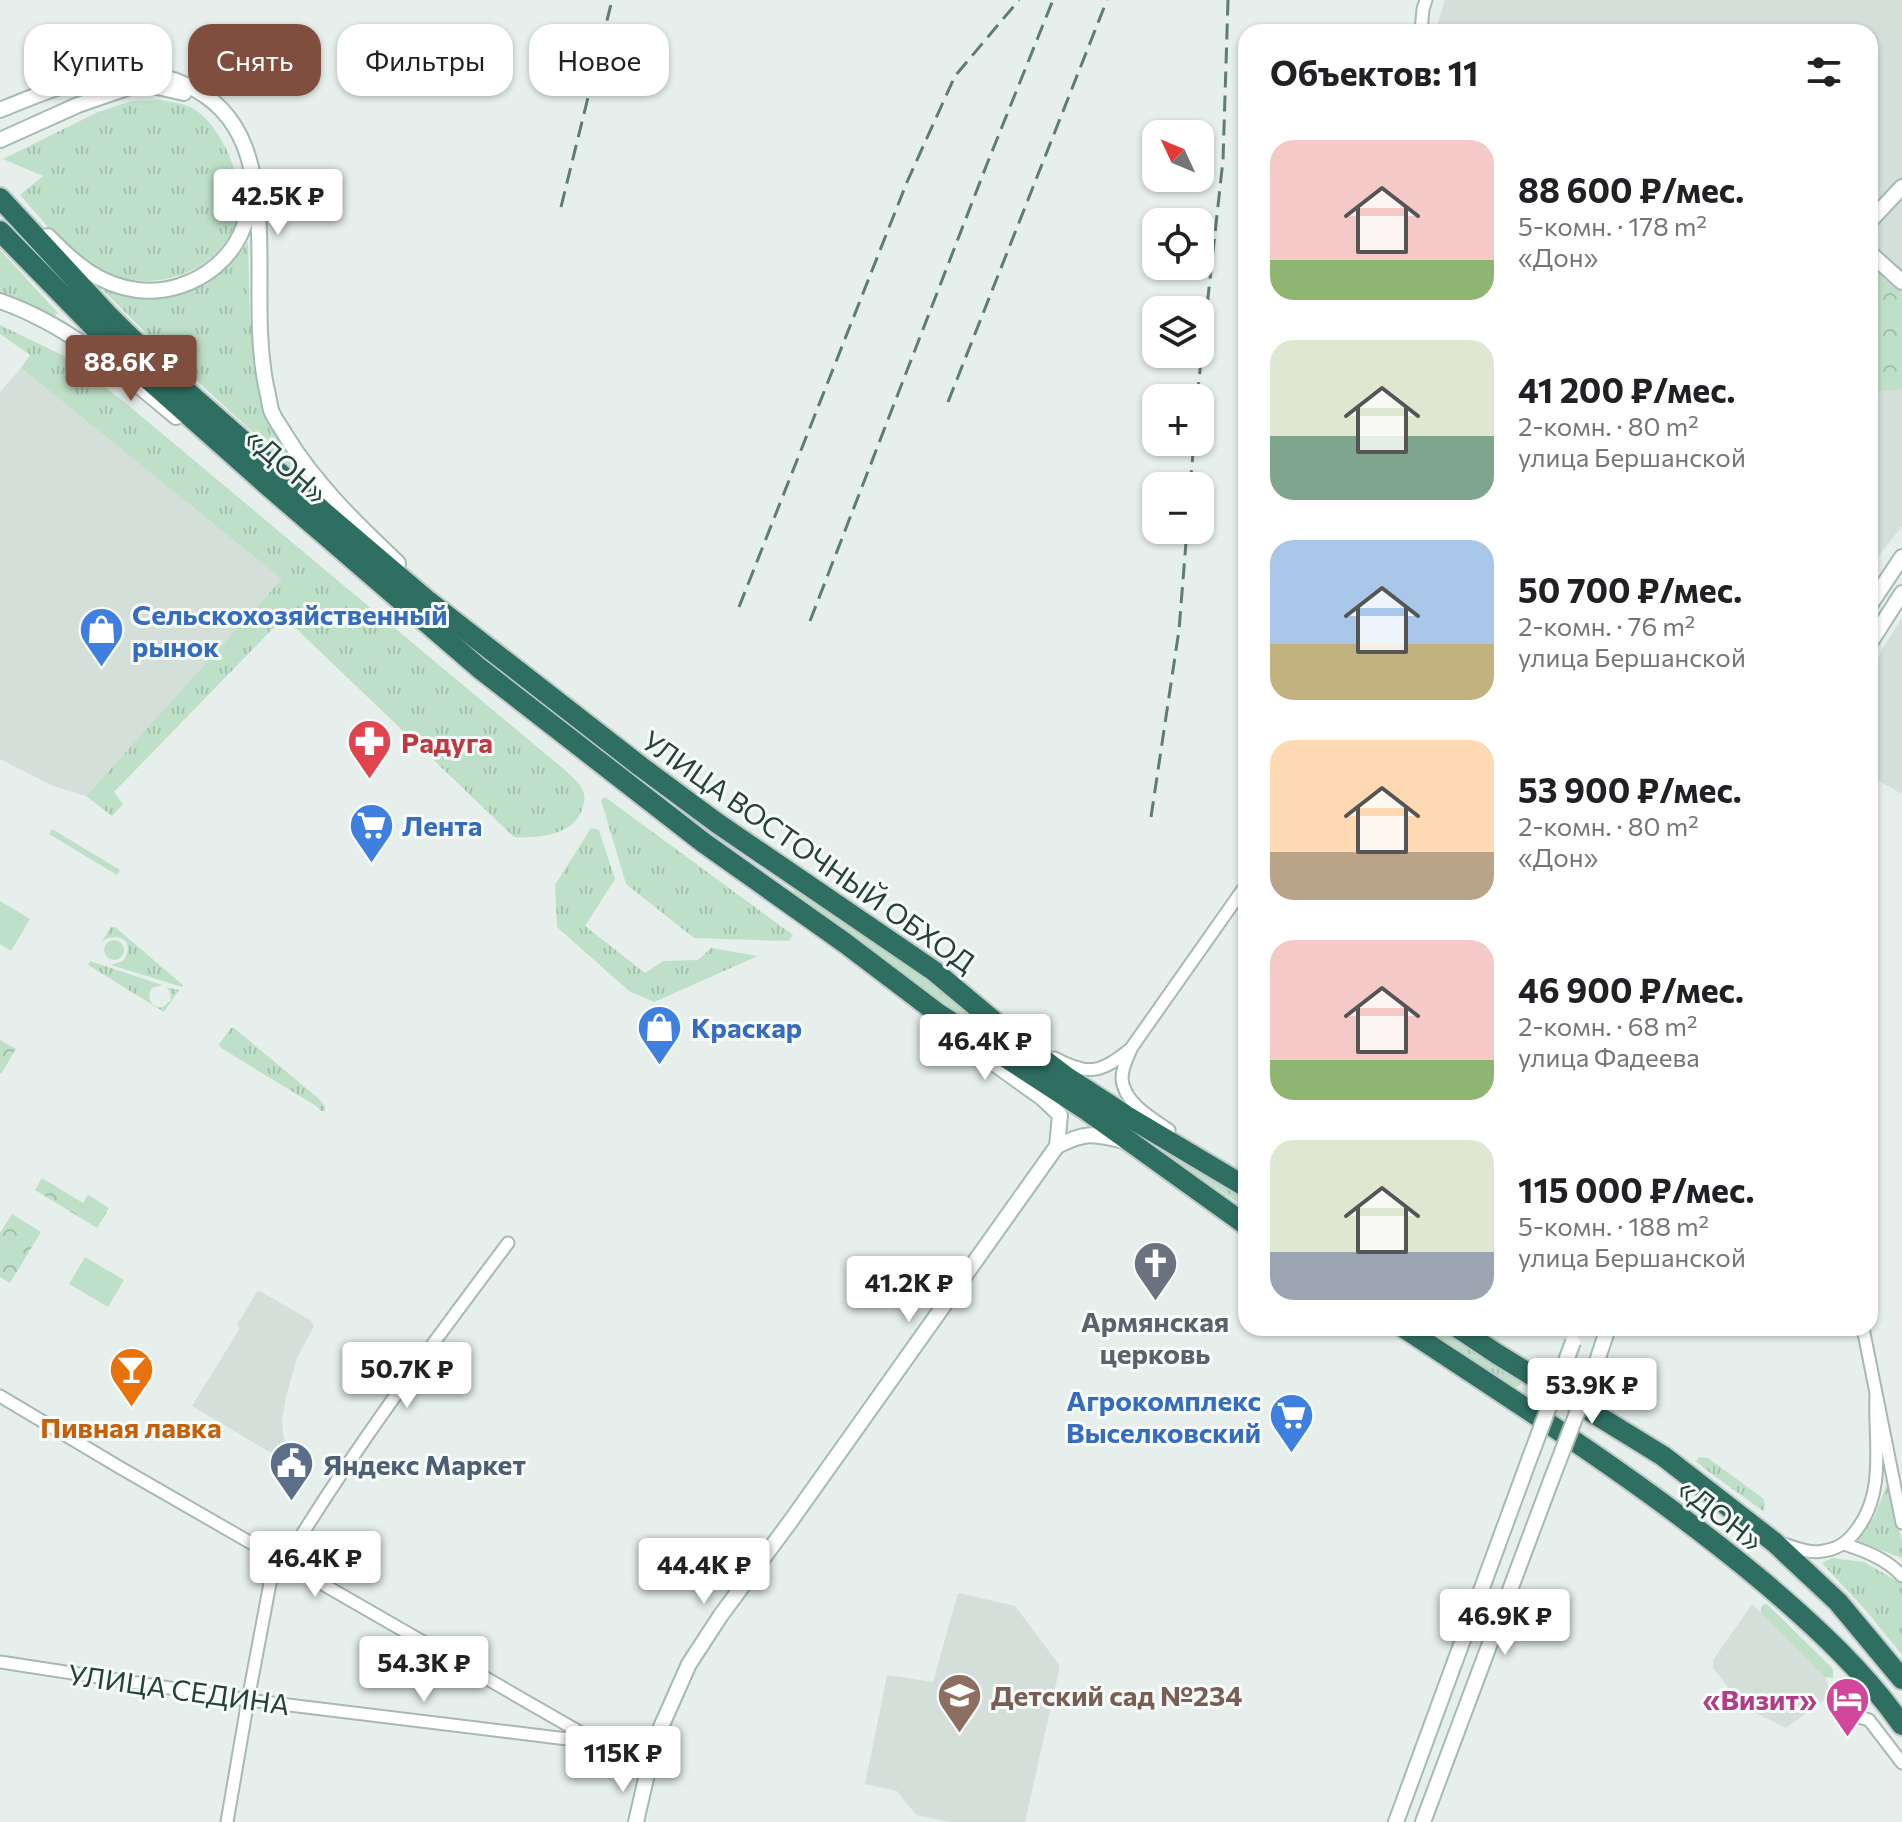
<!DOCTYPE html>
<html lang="ru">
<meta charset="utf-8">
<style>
body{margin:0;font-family:Commissioner,sans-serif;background:#f2f2f2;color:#202124;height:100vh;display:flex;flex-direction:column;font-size:30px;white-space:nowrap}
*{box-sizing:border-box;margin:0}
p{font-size:26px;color:#757577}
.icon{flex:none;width:44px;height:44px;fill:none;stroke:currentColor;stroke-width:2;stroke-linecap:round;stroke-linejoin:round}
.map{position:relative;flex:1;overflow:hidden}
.panel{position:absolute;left:1238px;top:24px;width:640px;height:1312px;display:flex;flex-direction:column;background:#fff;border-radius:24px;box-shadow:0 2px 6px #0004}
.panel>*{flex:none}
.guide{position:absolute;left:24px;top:24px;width:760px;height:72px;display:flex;gap:16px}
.needle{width:52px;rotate:314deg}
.controls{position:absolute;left:1142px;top:120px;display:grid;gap:16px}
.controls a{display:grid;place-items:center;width:72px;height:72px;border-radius:16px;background:#fff;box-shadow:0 2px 6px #0004;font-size:40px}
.price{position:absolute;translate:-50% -68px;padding:0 18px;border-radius:8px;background:#fff;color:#222;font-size:26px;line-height:52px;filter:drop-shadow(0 2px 4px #0008)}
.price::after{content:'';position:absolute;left:50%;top:48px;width:24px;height:18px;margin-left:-12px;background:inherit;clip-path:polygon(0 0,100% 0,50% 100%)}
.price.active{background:#7f4e3f;color:#fff}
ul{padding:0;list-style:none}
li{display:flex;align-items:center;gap:24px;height:200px;padding:0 32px}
li span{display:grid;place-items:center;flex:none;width:224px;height:160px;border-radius:24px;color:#555}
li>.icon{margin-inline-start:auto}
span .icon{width:96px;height:96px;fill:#fffc;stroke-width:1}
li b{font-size:34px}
h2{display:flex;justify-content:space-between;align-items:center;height:96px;padding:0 32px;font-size:34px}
.pill{padding:0 28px;border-radius:24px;background:#fff;box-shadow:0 2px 6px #0004;font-size:28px;line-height:72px}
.pill.active{background:#7f4e3f;color:#fff}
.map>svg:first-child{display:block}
.built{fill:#d4dfda}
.grass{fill:url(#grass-tufts)}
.park{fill:url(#park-crowns)}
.pitch{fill:#bfe0c8}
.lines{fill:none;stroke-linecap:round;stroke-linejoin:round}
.street-casing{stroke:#a8b8b2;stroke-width:15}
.secondary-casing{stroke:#a4bbb3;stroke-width:18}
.highway-casing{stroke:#c2cac8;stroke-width:24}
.street{stroke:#fff;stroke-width:11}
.secondary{stroke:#fff;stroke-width:14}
.highway{stroke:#2f6f62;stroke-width:20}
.rail{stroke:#5f7d75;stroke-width:3;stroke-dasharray:16 8;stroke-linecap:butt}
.secondary-bridge-casing{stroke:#a4bbb3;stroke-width:18;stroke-linecap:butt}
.secondary-bridge{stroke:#fff;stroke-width:14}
.labels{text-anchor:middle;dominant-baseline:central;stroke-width:6;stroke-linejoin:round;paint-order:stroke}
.street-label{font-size:28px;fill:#24423a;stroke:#f7fbf9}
.shop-label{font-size:28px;font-weight:bold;fill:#366cbe;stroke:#f7fbf9;text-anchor:start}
.health-label{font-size:28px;font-weight:bold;fill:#be3a42;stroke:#f7fbf9;text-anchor:start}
.worship-label{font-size:28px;font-weight:bold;fill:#5b616d;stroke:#f7fbf9}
.food-label{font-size:28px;font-weight:bold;fill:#c56008;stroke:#f7fbf9}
.service-label{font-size:28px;font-weight:bold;fill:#4e5e75;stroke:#f7fbf9;text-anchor:start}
.education-label{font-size:28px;font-weight:bold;fill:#785e54;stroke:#f7fbf9;text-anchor:start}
.hotel-label{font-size:28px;font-weight:bold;fill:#b23c85;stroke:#f7fbf9;text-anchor:end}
</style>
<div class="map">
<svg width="1902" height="1822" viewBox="0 0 1902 1822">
<defs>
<pattern id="grass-tufts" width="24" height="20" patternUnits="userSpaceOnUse" patternTransform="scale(2)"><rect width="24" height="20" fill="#bfe0c8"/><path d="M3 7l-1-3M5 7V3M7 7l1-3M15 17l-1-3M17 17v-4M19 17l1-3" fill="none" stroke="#a4c1ad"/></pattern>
<pattern id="park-crowns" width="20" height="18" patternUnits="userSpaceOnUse" patternTransform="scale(2)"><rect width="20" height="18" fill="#bfe0c8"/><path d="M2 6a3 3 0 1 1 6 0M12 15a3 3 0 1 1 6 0" fill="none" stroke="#a4c1ad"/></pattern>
</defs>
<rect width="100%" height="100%" fill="#e6efeb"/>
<g class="built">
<path d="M1445 0H1902V526L1870 567V32H1435Z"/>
<path d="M21 368 283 579 86 796 53 786 0 759V392Z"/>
<path d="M1902 618V794L1870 776V677L1882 649Z"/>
<path d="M258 1290 310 1320 314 1326 297 1358 286 1397 282 1420 283 1434 293 1466 192 1406 240 1328 237 1325Z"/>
<path d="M958 1593 1015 1606 1060 1666 1025 1822H950L916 1815 897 1791 865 1784 887 1675 933 1682Z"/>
<path d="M1752 1604 1825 1677 1831 1695 1786 1728 1744 1707 1713 1668V1660Z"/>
</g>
<g class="grass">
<path d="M161 100C170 102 182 103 190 107 206 115 215 129 223 143 234 161 244 198 237 219 219 275 151 295 100 271 70 257 43 220 20 195L43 176 3 159 98 112 132 101Z"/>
<path d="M248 241 250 317 257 384 264 408 279 439 303 477 272 450 154 341 103 290C119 294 137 299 153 297 192 293 228 275 248 241Z"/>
<path d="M0 250 58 313 53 317 0 293Z"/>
<path d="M0 325 62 355 123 401 566 771C572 777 580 783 583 791 586 798 584 803 582 810 572 836 538 838 514 837L284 617 114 792 123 804 112 816 86 796 282 579 21 368 30 355 0 334Z"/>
<path d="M605 797 793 935 789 941 694 938 626 884 601 800Z"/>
<path d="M591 828 599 830 615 879 585 926 645 973 663 961 698 960 711 948 758 956 654 1002 629 991 557 927 555 885Z"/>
<path d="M52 829 120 870 117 875 49 834Z"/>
<path d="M800 888 1246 1195V1208L1057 1082 793 897 794 891Z"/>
<path d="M111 927H115L183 985 182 987 111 965 123 961C137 942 119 931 102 941Z"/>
<circle cx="114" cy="950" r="10"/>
<path d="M90 961 162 985 152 988C146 998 151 1008 163 1007L171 1000 170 992 166 987 179 990 164 1012 88 965Z"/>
<path d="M231 1028H234L318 1098 325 1106V1111H321L316 1106 221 1048 219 1044Z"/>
<path d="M1424 1328H1445L1522 1379 1520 1385 1515 1388Z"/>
<path d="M1700 1457 1708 1458 1764 1499 1765 1508 1763 1511 1705 1469 1696 1461Z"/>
<path d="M1888 1482 1902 1541V1558L1857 1541 1874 1517Z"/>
<path d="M1832 1558 1864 1562 1902 1584V1655L1869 1614 1822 1563Z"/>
<path d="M1765 1604 1769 1606 1833 1669V1678L1825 1677 1761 1613V1607Z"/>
</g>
<g class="park">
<path d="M1870 267 1902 294V389L1870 392Z"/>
<path d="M0 1040 16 1049 1 1074 0 1073Z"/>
<path d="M42 1178 83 1203 88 1195 109 1208 97 1228 35 1190Z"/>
<path d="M12 1214 41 1232 10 1283 0 1277V1233Z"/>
</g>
<g class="pitch">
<path d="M0 901 30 919 11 951 0 944Z"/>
<path d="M85 1257 124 1280 108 1307 69 1284Z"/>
</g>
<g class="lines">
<defs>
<g id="street">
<path d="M1421 32 1423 9 1426 0"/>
<path d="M1055 1058C1088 1076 1101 1073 1129 1050"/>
<path d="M1169 1130C1151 1118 1123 1102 1122 1078 1122 1067 1128 1056 1132 1047L1246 885"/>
<path d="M1863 1328 1902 1523"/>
<path d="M0 1396 119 1467 597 1742 647 1775"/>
<path d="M1781 1543C1793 1547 1810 1554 1823 1551 1839 1549 1849 1541 1858 1528 1886 1490 1874 1440 1876 1396"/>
<path d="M1844 1544C1865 1551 1887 1559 1902 1576"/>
<path d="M285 1562C352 1451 430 1347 508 1243"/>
<path d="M0 1662 248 1700 592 1742"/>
<path d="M1836 1710 1869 1720 1902 1763"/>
<path d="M227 1822 248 1700 275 1557"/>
</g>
<g id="secondary">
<path d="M0 110C34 96 67 82 104 76 162 66 221 88 244 145 255 173 258 204 259 234 261 285 256 335 266 386 268 393 269 402 271 410 274 419 281 427 286 436 316 485 357 524 398 563"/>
<path d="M0 140 78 105 133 86H153L184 93"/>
<path d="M1870 221 1902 187"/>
<path d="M48 236C74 263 99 285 137 290 194 297 253 252 248 192"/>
<path d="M1870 253 1902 282"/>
<path d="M0 301C67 324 122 372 176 417"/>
<path d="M1870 605 1902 557"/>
<path d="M1870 643 1902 593"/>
<path d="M1057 1146C1088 1131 1093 1134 1125 1141"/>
<path d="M1597 1361 1608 1328"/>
<path d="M636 1822 650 1761 661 1727 689 1664 721 1615 790 1522 1057 1146 1060 1115 1042 1098 950 1032"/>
<path d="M1396 1822 1529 1460"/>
<path d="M1423 1822 1552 1478"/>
</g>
<g id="highway">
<path d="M0 198 107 314 174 380 326 514 428 601 640 766 717 823 934 971 1007 1032 1068 1078 1125 1115 1246 1187"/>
<path d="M0 231 122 356 267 485 479 668 704 843 845 943 936 1012 1086 1110 1246 1225"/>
<path d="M1404 1328C1528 1410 1653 1489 1767 1585 1816 1627 1865 1672 1902 1725"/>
<path d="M1458 1328 1497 1354 1663 1456 1774 1542 1838 1602 1902 1679"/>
</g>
</defs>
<use href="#street" class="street-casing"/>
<use href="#secondary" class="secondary-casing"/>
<use href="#highway" class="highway-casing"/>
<use href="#street" class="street"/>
<use href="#secondary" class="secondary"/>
<use href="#highway" class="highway"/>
<g class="rail">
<path d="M561 207 612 0"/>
<path d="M1197 398 1223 160 1228 0"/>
<path d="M948 402 1107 0"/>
<path d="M1190 486 1194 442"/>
<path d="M739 607 907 182 955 76 1019 0"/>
<path d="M810 621 987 164 1053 0"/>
<path d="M1151 817 1179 630 1187 530"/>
</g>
<defs>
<g id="secondary-bridge">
<path d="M1529 1460 1573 1342"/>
<path d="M1552 1478 1597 1361"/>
</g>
</defs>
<use href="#secondary-bridge" class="secondary-bridge-casing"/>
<use href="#secondary-bridge" class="secondary-bridge"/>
</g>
<defs>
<symbol id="shop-pin" viewBox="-11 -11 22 30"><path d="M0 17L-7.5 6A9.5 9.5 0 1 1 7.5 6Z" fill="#3f7fe0" stroke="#f7fbf9"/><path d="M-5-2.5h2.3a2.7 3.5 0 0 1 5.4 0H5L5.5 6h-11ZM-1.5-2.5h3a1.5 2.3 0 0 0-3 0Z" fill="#fff"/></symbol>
<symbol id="pharmacy-pin" viewBox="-11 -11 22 30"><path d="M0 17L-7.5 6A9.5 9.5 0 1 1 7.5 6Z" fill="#e0444e" stroke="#f7fbf9"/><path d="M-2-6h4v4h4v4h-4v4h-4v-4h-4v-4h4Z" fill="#fff"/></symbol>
<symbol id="supermarket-pin" viewBox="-11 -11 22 30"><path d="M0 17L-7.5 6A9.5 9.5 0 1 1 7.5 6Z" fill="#3f7fe0" stroke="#f7fbf9"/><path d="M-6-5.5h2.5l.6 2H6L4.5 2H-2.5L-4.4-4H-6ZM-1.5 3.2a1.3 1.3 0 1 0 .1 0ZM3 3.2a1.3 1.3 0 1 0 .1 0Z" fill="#fff"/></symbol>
<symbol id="church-pin" viewBox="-11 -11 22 30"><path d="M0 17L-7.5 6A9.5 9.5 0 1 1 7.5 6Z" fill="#6b7280" stroke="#f7fbf9"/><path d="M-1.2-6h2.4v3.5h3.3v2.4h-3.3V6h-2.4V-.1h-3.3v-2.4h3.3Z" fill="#fff"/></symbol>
<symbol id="bar-pin" viewBox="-11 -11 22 30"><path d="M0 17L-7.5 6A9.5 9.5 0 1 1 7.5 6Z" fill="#e8710a" stroke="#f7fbf9"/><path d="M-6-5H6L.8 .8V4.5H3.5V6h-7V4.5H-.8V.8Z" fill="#fff"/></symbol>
<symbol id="civic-pin" viewBox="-11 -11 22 30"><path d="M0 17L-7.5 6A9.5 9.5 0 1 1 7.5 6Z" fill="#5c6f8a" stroke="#f7fbf9"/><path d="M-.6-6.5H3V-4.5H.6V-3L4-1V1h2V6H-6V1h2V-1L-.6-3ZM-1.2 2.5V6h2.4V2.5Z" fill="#fff"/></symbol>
<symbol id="school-pin" viewBox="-11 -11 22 30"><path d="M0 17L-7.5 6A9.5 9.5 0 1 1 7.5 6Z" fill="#8d6e63" stroke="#f7fbf9"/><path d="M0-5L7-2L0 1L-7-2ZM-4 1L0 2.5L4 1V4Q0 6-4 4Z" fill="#fff"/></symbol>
<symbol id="hotel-pin" viewBox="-11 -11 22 30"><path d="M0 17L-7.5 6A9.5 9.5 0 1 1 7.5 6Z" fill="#d1479c" stroke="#f7fbf9"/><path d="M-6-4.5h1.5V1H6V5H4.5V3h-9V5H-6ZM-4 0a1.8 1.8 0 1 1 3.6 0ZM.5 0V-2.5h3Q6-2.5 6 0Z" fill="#fff"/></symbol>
</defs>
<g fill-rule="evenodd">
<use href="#shop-pin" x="76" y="604" width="51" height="69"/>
<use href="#pharmacy-pin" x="344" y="716" width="51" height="69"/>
<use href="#supermarket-pin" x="346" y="800" width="51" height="69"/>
<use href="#shop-pin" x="634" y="1002" width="51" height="69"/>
<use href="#church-pin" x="1130" y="1238" width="51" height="69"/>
<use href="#bar-pin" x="106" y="1344" width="51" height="69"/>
<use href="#supermarket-pin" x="1266" y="1390" width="51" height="69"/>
<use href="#civic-pin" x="266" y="1438" width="51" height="69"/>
<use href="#school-pin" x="934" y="1670" width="51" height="69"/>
<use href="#hotel-pin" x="1822" y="1674" width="51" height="69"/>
</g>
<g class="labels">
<g class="street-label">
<text transform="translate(287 465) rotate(41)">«ДОН»</text>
<text transform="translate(809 851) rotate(35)">УЛИЦА ВОСТОЧНЫЙ ОБХОД</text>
<text transform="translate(1721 1514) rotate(38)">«ДОН»</text>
<text transform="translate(179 1689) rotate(8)">УЛИЦА СЕДИНА</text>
</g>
<g class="shop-label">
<text x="132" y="614">Сельскохозяйственный<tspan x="132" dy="32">рынок</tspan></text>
<text x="402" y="825">Лента</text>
<text x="691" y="1027">Краскар</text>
<text x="1261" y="1400" text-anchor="end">Агрокомплекс<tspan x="1261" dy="32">Выселковский</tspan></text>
</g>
<g class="health-label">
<text x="401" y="742">Радуга</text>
</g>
<g class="worship-label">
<text x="1155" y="1321">Армянская<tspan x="1155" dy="32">церковь</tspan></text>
</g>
<g class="food-label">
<text x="131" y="1427">Пивная лавка</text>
</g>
<g class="service-label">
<text x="323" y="1464">Яндекс Маркет</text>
</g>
<g class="education-label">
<text x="991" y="1695">Детский сад №234</text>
</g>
<g class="hotel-label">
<text x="1817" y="1699">«Визит»</text>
</g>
</g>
</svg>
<div class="controls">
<a><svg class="needle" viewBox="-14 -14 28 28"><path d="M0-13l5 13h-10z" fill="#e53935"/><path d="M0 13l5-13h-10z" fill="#757577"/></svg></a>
<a><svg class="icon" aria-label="locate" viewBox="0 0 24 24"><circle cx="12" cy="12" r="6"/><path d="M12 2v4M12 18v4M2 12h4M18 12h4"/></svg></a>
<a><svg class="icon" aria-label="layers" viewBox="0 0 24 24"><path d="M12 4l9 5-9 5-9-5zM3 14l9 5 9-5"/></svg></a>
<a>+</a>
<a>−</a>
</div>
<b class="price" style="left:278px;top:237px">42.5K ₽</b>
<b class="price active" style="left:131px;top:403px">88.6K ₽</b>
<b class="price" style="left:985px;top:1082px">46.4K ₽</b>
<b class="price" style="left:909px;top:1324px">41.2K ₽</b>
<b class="price" style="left:407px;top:1410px">50.7K ₽</b>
<b class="price" style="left:1592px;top:1426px">53.9K ₽</b>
<b class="price" style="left:315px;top:1599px">46.4K ₽</b>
<b class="price" style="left:704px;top:1606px">44.4K ₽</b>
<b class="price" style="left:1505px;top:1657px">46.9K ₽</b>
<b class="price" style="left:424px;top:1704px">54.3K ₽</b>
<b class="price" style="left:623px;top:1794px">115K ₽</b>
<div class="guide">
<a class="pill">Купить</a>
<a class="pill active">Снять</a>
<a class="pill">Фильтры</a>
<a class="pill">Новое</a>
</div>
<section class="panel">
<h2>Объектов: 11<svg class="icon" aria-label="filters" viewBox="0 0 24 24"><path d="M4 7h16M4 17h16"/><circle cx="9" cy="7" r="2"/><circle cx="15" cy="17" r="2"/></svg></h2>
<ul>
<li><span style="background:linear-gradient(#f6c9c9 75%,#8fb573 0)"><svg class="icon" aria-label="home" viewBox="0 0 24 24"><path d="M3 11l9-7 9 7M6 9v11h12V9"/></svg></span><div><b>88 600 ₽/мес.</b><p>5-комн. · 178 m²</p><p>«Дон»</p></div></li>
<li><span style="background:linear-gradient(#dfe7d0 60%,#7fa58c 0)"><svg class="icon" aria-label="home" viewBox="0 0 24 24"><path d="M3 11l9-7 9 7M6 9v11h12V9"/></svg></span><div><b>41 200 ₽/мес.</b><p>2-комн. · 80 m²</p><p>улица Бершанской</p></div></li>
<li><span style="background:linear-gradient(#a9c7e8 65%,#c2b280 0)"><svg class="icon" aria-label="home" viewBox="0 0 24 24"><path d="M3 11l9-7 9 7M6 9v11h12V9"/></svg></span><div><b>50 700 ₽/мес.</b><p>2-комн. · 76 m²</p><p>улица Бершанской</p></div></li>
<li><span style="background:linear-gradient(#ffd9b3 70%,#b9a48a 0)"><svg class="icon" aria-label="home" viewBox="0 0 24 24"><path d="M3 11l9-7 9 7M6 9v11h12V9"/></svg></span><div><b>53 900 ₽/мес.</b><p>2-комн. · 80 m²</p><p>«Дон»</p></div></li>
<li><span style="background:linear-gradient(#f6c9c9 75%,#8fb573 0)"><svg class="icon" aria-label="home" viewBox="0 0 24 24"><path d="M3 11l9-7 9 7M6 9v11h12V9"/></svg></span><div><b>46 900 ₽/мес.</b><p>2-комн. · 68 m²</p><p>улица Фадеева</p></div></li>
<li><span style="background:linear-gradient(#dfe7d0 70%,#9aa5b1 0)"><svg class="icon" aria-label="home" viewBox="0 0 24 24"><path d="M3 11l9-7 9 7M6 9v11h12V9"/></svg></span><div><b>115 000 ₽/мес.</b><p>5-комн. · 188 m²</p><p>улица Бершанской</p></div></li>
</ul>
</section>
</div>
